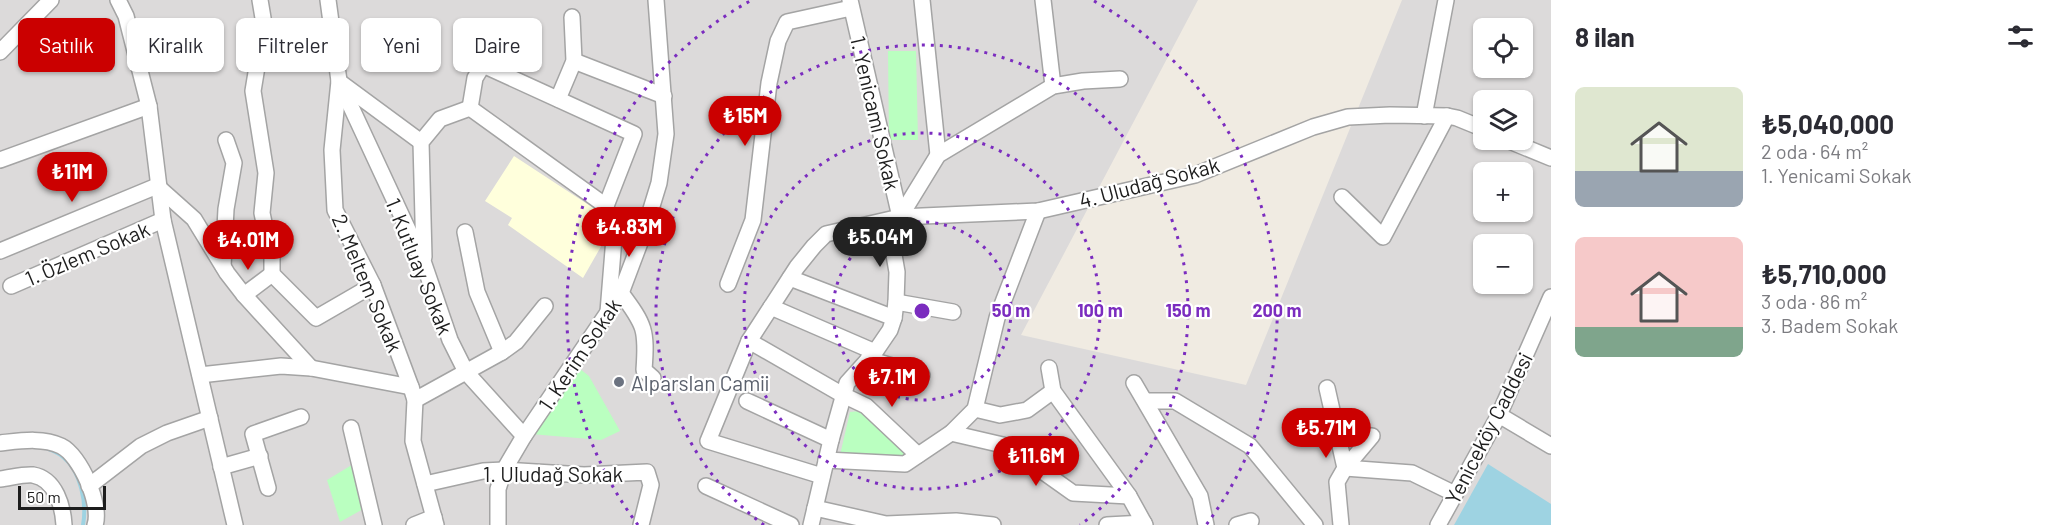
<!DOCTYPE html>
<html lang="tr">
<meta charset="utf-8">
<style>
body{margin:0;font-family:Barlow,sans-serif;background:#f2f2f3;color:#2b2b33;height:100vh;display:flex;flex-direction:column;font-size:22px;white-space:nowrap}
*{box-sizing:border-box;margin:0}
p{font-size:20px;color:#7c7c81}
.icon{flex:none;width:33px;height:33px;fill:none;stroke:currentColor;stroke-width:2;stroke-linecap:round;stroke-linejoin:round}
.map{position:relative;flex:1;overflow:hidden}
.side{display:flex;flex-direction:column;background:#fff;width:510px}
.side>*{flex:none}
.guide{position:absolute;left:18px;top:18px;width:570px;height:54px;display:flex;gap:12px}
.tools{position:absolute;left:1473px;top:18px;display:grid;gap:12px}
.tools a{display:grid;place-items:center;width:60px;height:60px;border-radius:9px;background:#fff;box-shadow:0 2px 4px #0004;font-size:30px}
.scale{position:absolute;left:18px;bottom:15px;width:88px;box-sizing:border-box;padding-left:6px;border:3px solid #1d1d1d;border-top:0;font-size:16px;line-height:21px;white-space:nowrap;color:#1d1d1d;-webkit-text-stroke:4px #fff;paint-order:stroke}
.price{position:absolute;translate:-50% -51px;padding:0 14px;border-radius:21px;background:#cb0000;color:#fff;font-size:20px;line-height:39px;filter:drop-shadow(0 2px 3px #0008)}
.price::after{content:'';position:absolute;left:50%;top:36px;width:18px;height:14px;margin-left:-9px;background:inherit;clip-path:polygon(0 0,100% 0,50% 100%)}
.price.current{background:#222;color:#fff}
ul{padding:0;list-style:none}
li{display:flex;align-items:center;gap:18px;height:150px;padding:0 24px}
li span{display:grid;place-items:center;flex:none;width:168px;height:120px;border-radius:9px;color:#555}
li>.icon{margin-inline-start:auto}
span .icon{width:72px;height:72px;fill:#fffc;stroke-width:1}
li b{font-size:26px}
h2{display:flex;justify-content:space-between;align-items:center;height:72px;padding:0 24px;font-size:26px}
.tag{padding:0 21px;border-radius:9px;background:#fff;box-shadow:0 2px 4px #0004;font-size:21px;line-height:54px}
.tag.current{background:#cb0000;color:#fff}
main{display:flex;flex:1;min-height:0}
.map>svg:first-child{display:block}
.residential{fill:#dcdada;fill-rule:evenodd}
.education{fill:#ffffdc}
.park{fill:#baffc0}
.water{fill:#9ed3e2}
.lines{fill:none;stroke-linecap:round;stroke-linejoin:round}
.stream{stroke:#9ed3e2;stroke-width:4}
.minor-casing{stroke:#a4a4a4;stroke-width:18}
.minor{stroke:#fff;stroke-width:15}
.ring{fill:none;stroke:#7b2cbf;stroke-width:3;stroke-dasharray:3 6}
.worship-dot{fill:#6b7280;stroke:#fff;stroke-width:2}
.labels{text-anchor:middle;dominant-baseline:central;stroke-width:4.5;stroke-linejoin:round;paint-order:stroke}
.street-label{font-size:21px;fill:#1d1d1d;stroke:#fff}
.worship-label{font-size:21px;fill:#5b616d;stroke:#fff;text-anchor:start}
.centre{fill:#7b2cbf;stroke:#fff;stroke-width:3}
.ring-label{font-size:18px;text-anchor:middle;font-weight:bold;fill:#7b2cbf;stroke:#fff;stroke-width:4.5;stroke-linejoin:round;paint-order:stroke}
</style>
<main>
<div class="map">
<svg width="1551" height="525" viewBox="0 0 1551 525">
<rect width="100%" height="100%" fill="#f0ebe2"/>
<path class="residential" d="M0 0H1198L1021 335 1246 385 1402 0H1551V525H0ZM1484 28H1522V68H1484ZM1484 100H1522V140H1484ZM1484 172H1522V212H1484ZM1484 244H1522V284H1484Z"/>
<path class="education" d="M514 156 601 213 607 236 583 278 508 225 512 218 485 201Z"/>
<g class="park">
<path d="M888 51H916L918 140H889Z"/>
<path d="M580 369 589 376 620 431 601 440 531 434 572 377Z"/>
<path d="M860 411 907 455 904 460 840 455 850 412Z"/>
<path d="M355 463 365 508 340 522 327 480Z"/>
</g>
<path class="water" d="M1488 464 1551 504V525H1454Z"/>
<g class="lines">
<path class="stream" d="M46 448C51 450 59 453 63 457 81 471 87 504 83 525"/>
<defs>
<g id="minor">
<path d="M118 0 126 16 149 106 163 220 235 525"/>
<path d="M260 0 264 24 253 91 266 173 262 213 266 232 272 249V274"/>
<path d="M328 0 339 81 332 150 335 210 373 285 411 387 415 400 413 441 436 525"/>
<path d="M922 0 938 155"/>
<path d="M1043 0 1053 86"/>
<path d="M0 52 51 0"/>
<path d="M574 61 664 96"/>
<path d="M339 81 424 264 450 340 466 372 524 436"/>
<path d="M341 83 421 142"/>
<path d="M558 99 574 61 572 17"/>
<path d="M470 108 475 78 483 65 634 134 606 206 614 238 608 312"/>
<path d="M470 108 606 206"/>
<path d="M1424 116 1446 0"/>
<path d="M1507 140 1551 158"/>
<path d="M0 160 149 106"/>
<path d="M1342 197 1383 237 1447 116"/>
<path d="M900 217 938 155 1053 86 1083 81 1120 79"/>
<path d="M465 232 477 292 502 352"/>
<path d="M0 251 157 186 194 219 227 273 244 295 311 368"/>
<path d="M424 257 421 142 440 119 470 108"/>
<path d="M223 266 226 209 234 163 226 140"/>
<path d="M272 274 316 318 373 285"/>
<path d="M790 278 894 318"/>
<path d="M728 284 753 220 769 83 778 41 787 22 851 8"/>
<path d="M11 286 163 220"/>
<path d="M621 293C645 325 647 330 644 370L653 378"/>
<path d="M244 295 272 274"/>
<path d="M896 302 953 312"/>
<path d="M771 307 875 352"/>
<path d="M749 341 843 395 866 406 918 455"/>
<path d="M868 359 922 375"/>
<path d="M1049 368 1053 391 1129 496 1145 525"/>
<path d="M200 375 281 366 311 368 411 387"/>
<path d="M1134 383 1200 496 1206 525"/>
<path d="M1327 388 1345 468 1337 482 1341 525"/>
<path d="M415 400 502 352 516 342 545 306"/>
<path d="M747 401 831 440"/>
<path d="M1146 401H1175L1250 446 1315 525"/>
<path d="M975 409 1000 415 1027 410 1053 391"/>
<path d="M1499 415 1551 446"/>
<path d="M351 428 374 525"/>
<path d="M951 433 1007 446 1073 493 1129 496"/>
<path d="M0 443C19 441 43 437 61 446 80 455 102 505 95 525"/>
<path d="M826 460 905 464 951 433 975 409 997 318 1038 211"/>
<path d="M221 467 260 456"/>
<path d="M1345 468 1412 473 1455 494"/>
<path d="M1345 468 1372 436"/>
<path d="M822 476 708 441 749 341 797 267 814 246 826 234 900 217 1038 211 1195 175 1313 127 1348 117 1390 115 1447 116 1457 118 1484 129"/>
<path d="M0 479C10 478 23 474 33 475 56 479 63 507 64 525"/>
<path d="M425 484 483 471 504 470 584 475 647 472 651 485 641 525"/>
<path d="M89 486 141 446 167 433 210 418"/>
<path d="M706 486 791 525"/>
<path d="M268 488 253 434 301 417"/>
<path d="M815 508 886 524 956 521 993 525"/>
<path d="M414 525 434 517"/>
<path d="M498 525V489L504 470 524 436 621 293 644 232 659 183 666 134 656 0"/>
<path d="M811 525 831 440 847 383 875 352 890 330 894 318 896 302 897 272 890 232 900 217 850 0"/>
<path d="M1107 525 1144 523"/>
<path d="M1237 525 1251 521"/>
<path d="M1438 525 1499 415 1551 297"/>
</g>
</defs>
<use href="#minor" class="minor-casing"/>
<use href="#minor" class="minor"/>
</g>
<g class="ring">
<circle cx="922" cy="311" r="89"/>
<circle cx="922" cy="311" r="178"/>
<path d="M764 525A266 266 0 1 1 1080 525"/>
<path d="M638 525A355 355 0 0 1 750 1M1094 1A355 355 0 0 1 1206 525"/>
</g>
<circle class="worship-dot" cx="619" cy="382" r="6"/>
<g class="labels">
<g class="street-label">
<text transform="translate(876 113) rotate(77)">1. Yenicami Sokak</text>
<text transform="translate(1149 182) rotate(-15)">4. Uludağ Sokak</text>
<text transform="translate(87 253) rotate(-23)">1. Özlem Sokak</text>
<text transform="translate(420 266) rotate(68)">1. Kutluay Sokak</text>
<text transform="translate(368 283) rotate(67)">2. Meltem Sokak</text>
<text transform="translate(579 354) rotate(-56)">1. Kerim Sokak</text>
<text transform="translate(1488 428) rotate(-63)">Yeniceköy Caddesi</text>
<text x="553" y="473">1. Uludağ Sokak</text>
</g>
<g class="worship-label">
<text x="631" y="382">Alparslan Camii</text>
</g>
</g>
<circle cx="922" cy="311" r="9" class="centre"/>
<g class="ring-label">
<text x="1011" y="317">50 m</text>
<text x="1100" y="317">100 m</text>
<text x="1188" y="317">150 m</text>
<text x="1277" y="317">200 m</text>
</g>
</svg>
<div class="tools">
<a><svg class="icon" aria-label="locate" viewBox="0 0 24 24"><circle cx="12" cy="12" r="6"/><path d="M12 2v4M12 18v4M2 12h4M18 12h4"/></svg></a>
<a><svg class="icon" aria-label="layers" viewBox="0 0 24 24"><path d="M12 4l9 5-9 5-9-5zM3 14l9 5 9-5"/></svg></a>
<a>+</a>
<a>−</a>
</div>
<div class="scale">50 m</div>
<b class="price" style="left:745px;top:147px">₺15M</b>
<b class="price" style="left:72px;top:203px">₺11M</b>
<b class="price" style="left:629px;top:258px">₺4.83M</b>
<b class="price current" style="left:880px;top:268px">₺5.04M</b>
<b class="price" style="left:248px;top:271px">₺4.01M</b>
<b class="price" style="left:892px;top:408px">₺7.1M</b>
<b class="price" style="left:1326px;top:459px">₺5.71M</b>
<b class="price" style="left:1036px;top:487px">₺11.6M</b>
<div class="guide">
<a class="tag current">Satılık</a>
<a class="tag">Kiralık</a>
<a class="tag">Filtreler</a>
<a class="tag">Yeni</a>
<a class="tag">Daire</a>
</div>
</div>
<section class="side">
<h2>8 ilan<svg class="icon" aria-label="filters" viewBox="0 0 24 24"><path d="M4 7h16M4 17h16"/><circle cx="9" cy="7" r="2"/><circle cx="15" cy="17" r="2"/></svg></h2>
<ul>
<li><span style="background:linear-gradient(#dfe7d0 70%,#9aa5b1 0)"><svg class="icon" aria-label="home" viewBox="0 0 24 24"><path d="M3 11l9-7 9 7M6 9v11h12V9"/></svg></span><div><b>₺5,040,000</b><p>2 oda · 64 m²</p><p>1. Yenicami Sokak</p></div></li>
<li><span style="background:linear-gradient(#f6c9c9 75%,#7fa58c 0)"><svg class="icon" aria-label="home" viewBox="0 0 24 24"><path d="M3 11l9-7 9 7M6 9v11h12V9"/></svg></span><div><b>₺5,710,000</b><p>3 oda · 86 m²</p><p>3. Badem Sokak</p></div></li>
</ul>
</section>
</main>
